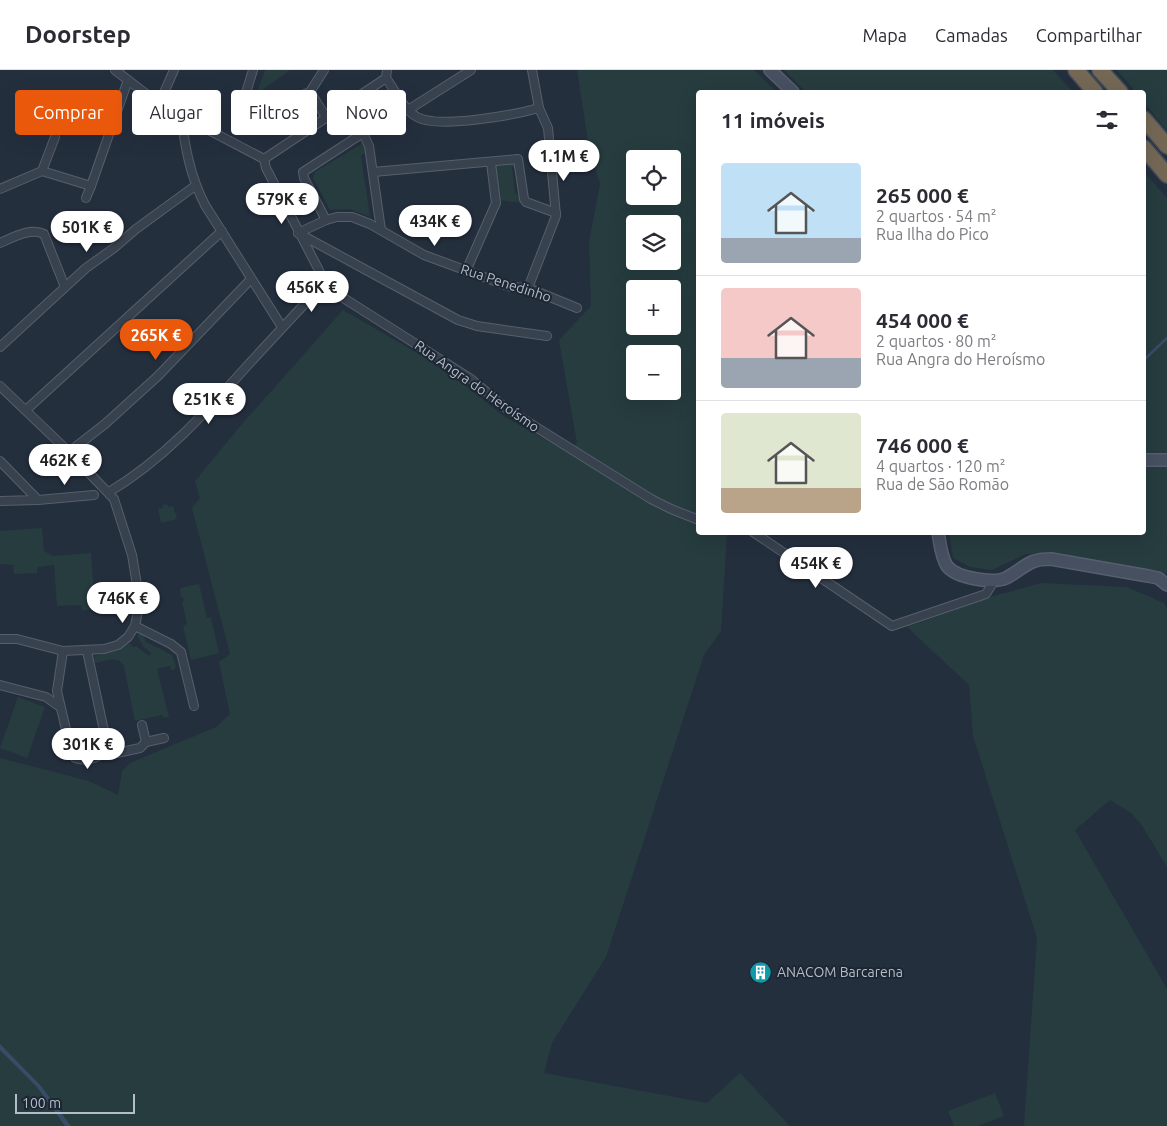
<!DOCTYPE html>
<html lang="pt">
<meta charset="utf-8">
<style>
body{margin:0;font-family:Ubuntu,sans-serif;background:#f2f2f3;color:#2b2b33;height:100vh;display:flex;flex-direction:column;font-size:19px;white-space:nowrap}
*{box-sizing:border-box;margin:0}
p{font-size:16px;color:#7c7c81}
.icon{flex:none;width:28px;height:28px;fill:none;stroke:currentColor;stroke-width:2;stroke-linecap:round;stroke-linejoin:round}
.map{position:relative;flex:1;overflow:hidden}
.panel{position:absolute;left:696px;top:20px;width:450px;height:445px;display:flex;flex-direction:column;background:#fff;border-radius:5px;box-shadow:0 5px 20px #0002}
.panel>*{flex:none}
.hud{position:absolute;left:15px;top:20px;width:475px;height:45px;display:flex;gap:10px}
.controls{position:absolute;left:626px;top:80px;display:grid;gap:10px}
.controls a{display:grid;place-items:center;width:55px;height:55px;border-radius:5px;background:#fff;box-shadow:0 5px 20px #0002;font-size:25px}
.scale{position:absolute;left:15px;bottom:12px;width:120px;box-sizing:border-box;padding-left:5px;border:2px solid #b4bcc9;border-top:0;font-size:14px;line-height:18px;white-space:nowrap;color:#b4bcc9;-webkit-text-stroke:4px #1d2633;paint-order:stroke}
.price{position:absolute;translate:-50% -42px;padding:0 11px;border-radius:18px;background:#fff;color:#222;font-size:16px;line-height:32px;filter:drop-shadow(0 1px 2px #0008)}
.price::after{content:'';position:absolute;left:50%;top:30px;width:15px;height:11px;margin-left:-8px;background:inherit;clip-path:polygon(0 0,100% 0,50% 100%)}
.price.selected{background:#ea580c;color:#fff}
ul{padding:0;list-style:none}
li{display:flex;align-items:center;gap:15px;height:125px;padding:0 25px}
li+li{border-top:1px solid #e1e1e2}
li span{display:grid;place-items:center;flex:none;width:140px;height:100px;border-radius:5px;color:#555}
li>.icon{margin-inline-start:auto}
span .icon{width:60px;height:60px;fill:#fffc;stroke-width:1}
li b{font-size:21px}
h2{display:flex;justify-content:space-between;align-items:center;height:60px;padding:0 25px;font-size:21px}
.tag{padding:0 18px;border-radius:5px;background:#fff;box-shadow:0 5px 20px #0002;font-size:18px;line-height:45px}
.tag.selected{background:#ea580c;color:#fff}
header{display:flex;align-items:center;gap:30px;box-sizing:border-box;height:70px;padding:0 25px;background:#fff;border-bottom:1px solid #e1e1e2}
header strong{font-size:24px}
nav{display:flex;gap:28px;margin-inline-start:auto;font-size:18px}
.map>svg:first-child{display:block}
.green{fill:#263c3f;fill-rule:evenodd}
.water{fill:#394c67}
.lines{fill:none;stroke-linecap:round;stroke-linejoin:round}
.stream{stroke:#394c67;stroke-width:2.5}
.street-casing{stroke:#565f6c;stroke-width:10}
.secondary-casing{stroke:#565f6c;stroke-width:14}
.highway-casing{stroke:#434c59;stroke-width:18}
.street{stroke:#38414e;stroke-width:8}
.secondary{stroke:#465061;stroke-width:11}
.highway{stroke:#746855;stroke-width:15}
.labels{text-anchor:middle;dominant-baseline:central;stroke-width:4;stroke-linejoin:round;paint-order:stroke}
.street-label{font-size:14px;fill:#b4bcc9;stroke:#1d2633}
.poi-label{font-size:14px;fill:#b4bcc9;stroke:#1d2633;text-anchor:start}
</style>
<header>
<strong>Doorstep</strong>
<nav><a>Mapa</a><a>Camadas</a><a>Compartilhar</a></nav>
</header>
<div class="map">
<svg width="1167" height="1056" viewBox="0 0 1167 1056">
<rect width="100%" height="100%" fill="#242f3e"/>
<g class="green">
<path d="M265 0H290L261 21 258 19Z"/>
<path d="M577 0H754L777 22H699V462L727 463 721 561 704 585 606 887 552 973 544 1003 707 1033 740 1003 790 1056H0V688L89 711 118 725 122 701 130 693 216 657 230 644 219 592 230 584 192 438 200 428 195 411 242 354 343 240 419 284 465 315 502 345 566 381 577 373 559 270 591 236 589 172 600 114 588 71ZM635 89H672V126H635ZM635 154H672V191H635ZM635 219H672V256H635ZM635 284H672V321H635Z"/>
<path d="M784 0H1053L1073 22H806Z"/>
<path d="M1117 0H1167V61L1144 32V22H1136Z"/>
<path d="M361 72 365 73 367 81 361 86 370 147 350 139 330 140 313 108 315 102 361 74Z"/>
<path d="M514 93 516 99 512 97 515 123 521 127 523 133 498 130 495 95Z"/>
<path d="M1144 102 1167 128V504L1026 484 992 500 970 497 953 488 949 463 1144 462Z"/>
<path d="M167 434 168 437 173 436 177 449 161 453 158 439 163 438 162 435Z"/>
<path d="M42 458 44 481 53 486 91 483 94 523 89 524 90 540H82L81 535 57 536 54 495 37 497V503L14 504 13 495 0 494V461Z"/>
<path d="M1041 513 1127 517 1164 533 1167 538V797L1141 754 1131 743 1110 730 1075 760 1167 919V1056H1024L1037 868 973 666 969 615 907 557 987 528Z"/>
<path d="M199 514 207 548 211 547 219 583 191 590 183 556 187 554 182 531H184L183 527H181L180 518Z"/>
<path d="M140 563 143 564 146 572 172 585 176 596 174 600H171L170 596 157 599 169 647 163 648 162 645 135 651 124 596C117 585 106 591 96 593L94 590 95 586 119 580 130 573 133 577 136 576 149 586 151 583 143 576 137 565Z"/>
<path d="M18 627 45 637 27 688 0 678Z"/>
<path d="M995 1023 1004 1046 978 1056H954L948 1041Z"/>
</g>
<path class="water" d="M0 974 41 1016 71 1056H65L37 1017 0 980Z"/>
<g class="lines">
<path class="stream" d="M1144 290 1167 268"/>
<defs>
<g id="street">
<path d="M115 0 159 34 264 89 266 98 325 212 334 222 471 309 507 339 651 429 671 439 699 450"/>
<path d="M253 0 244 29 251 41C272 52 291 27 310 22L324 0"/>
<path d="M386 8C395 20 403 39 417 47 438 59 514 45 539 38"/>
<path d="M310 22 326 47"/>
<path d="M159 34 174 0"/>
<path d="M408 40 471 0"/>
<path d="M181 45C185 77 190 106 205 135L282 257"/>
<path d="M363 63 396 41"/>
<path d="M264 89 386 8 387 0"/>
<path d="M42 101 55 67"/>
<path d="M373 102 518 89 524 129 526 132 556 143"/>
<path d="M0 119 42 101 91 116 128 10"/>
<path d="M86 128 91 116"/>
<path d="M326 150 304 108 303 102 363 63 369 76 381 160"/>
<path d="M298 163 326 150 337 147H352L370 154 424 185 511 217 528 218 577 238"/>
<path d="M298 163 458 250 477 256 547 266"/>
<path d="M0 173C12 168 31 157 44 164L65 217"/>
<path d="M466 201 496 133 491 93"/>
<path d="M528 218 556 146 548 58 539 38 532 0"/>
<path d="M0 277 86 198 114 178 136 159 195 116"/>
<path d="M0 316 69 382 114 429 132 485 137 515 139 536 135 556 128 567 118 575 104 579 63 581 17 569H0"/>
<path d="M26 340 222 161"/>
<path d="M69 382 105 354 158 306 251 209"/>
<path d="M0 391 38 430 0 431"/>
<path d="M109 422C163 390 205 343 247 296 273 268 299 240 325 212"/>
<path d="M38 430 94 425"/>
<path d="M753 462 892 556 986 524 994 511"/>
<path d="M135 556 171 574 181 582 194 636"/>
<path d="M63 581 57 621 71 681 75 688C87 692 104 688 107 675L87 581"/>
<path d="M0 615 46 627 60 637"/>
<path d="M142 655 146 672"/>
<path d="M106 681 117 683 140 678 146 672 164 668"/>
</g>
<g id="secondary">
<path d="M770 0 793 22"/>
<path d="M1144 390H1167"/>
<path d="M938 462C940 473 941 487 947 496 956 508 993 514 1006 508 1025 498 1027 489 1051 489L1148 506 1158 508 1167 515"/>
</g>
<g id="highway">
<path d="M1076 0 1095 22"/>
<path d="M1100 0 1120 22"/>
<path d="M1144 49 1167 76"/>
<path d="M1144 78 1167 105"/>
</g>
</defs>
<use href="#street" class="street-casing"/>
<use href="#secondary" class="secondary-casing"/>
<use href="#highway" class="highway-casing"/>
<use href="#street" class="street"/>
<use href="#secondary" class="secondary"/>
<use href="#highway" class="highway"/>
</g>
<defs>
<symbol id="building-disc" viewBox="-11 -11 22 22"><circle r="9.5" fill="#0f9aa8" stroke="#1d2633"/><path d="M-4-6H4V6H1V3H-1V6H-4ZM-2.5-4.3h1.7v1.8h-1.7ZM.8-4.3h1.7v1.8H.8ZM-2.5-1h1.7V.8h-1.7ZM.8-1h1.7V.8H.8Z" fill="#fff"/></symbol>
</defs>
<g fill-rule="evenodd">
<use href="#building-disc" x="748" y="890" width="25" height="25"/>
</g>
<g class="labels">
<g class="street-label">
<text transform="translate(506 213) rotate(18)">Rua Penedinho</text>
<text transform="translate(477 316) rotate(35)">Rua Angra do Heroísmo</text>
</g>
<g class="poi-label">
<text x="777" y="902">ANACOM Barcarena</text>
</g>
</g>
</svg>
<div class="controls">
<a><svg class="icon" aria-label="locate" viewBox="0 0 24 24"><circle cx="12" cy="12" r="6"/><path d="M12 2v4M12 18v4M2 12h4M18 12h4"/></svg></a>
<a><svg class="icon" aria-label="layers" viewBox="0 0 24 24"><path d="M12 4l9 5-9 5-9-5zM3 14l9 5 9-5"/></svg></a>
<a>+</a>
<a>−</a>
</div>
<div class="scale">100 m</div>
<b class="price" style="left:564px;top:112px">1.1M €</b>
<b class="price" style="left:282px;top:155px">579K €</b>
<b class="price" style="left:435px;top:177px">434K €</b>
<b class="price" style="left:87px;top:183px">501K €</b>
<b class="price" style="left:312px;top:243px">456K €</b>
<b class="price selected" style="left:156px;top:291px">265K €</b>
<b class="price" style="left:209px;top:355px">251K €</b>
<b class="price" style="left:65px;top:416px">462K €</b>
<b class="price" style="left:816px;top:519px">454K €</b>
<b class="price" style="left:123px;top:554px">746K €</b>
<b class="price" style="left:88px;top:700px">301K €</b>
<div class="hud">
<a class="tag selected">Comprar</a>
<a class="tag">Alugar</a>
<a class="tag">Filtros</a>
<a class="tag">Novo</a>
</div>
<section class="panel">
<h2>11 imóveis<svg class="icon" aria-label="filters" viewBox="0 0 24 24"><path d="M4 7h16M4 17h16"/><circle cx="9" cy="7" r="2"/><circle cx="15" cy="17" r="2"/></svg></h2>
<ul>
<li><span style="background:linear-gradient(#bfe0f5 75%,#9aa5b1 0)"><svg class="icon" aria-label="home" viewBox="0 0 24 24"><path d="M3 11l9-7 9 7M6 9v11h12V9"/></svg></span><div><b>265 000 €</b><p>2 quartos · 54 m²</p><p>Rua Ilha do Pico</p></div></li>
<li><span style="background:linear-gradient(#f6c9c9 70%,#9aa5b1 0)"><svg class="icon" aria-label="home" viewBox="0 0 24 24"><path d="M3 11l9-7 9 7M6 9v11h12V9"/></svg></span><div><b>454 000 €</b><p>2 quartos · 80 m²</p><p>Rua Angra do Heroísmo</p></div></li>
<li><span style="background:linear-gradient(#dfe7d0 75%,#b9a48a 0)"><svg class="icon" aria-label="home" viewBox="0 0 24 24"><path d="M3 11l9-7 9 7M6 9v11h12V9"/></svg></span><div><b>746 000 €</b><p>4 quartos · 120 m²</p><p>Rua de São Romão</p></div></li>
</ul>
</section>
</div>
